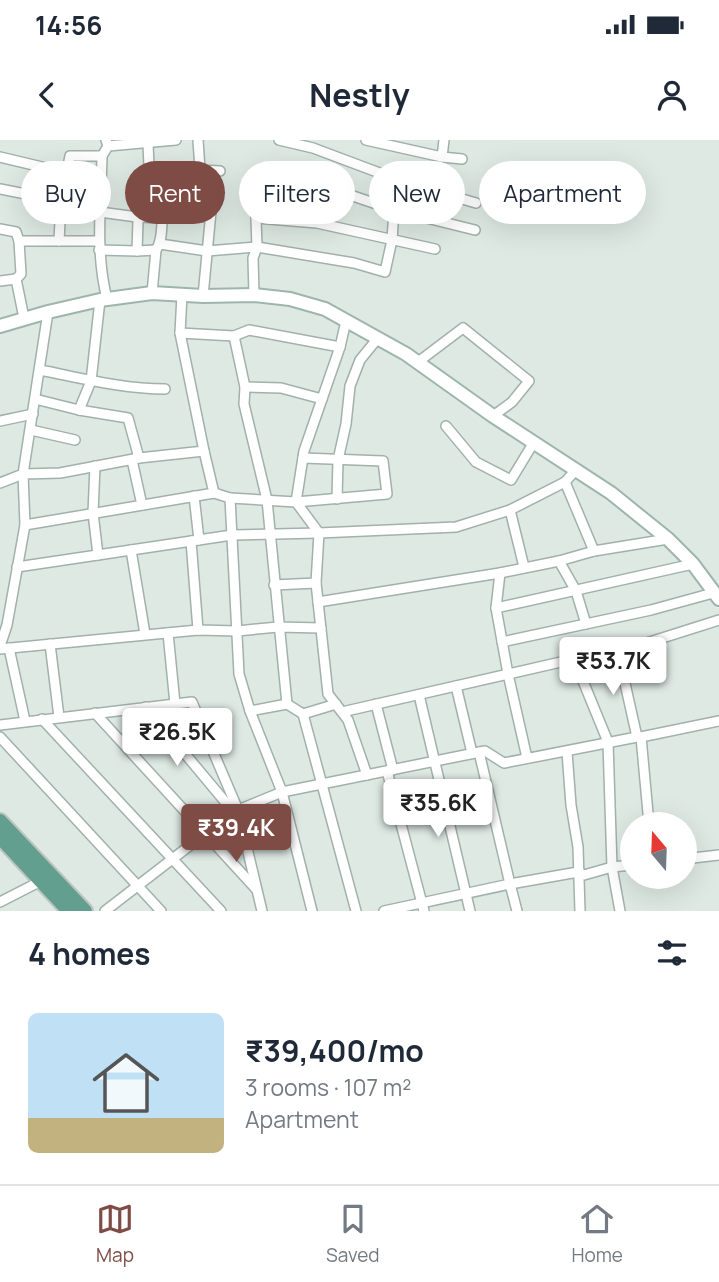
<!DOCTYPE html>
<meta charset="utf-8">
<style>
body{margin:0;font-family:Manrope,sans-serif;background:#f6f6f7;color:#1f2937;height:100vh;display:flex;flex-direction:column;font-size:26px;white-space:nowrap}
*{box-sizing:border-box;margin:0}
p{font-size:23px;color:#747a83}
.icon{flex:none;width:38px;height:38px;fill:none;stroke:currentColor;stroke-width:2;stroke-linecap:round;stroke-linejoin:round}
.map{position:relative;height:771px;overflow:hidden}
.details{display:flex;flex-direction:column;background:#fff;flex:1}
.details>*{flex:none}
.hud{position:absolute;left:21px;top:21px;width:677px;height:63px;display:flex;gap:14px}
.needle{width:46px;rotate:341deg}
.controls{position:absolute;left:620px;top:672px;display:grid;gap:14px}
.controls a{display:grid;place-items:center;width:77px;height:77px;border-radius:50%;background:#fff;box-shadow:0 7px 28px #0002;font-size:35px}
.price{position:absolute;translate:-50% -60px;padding:0 16px;border-radius:7px;background:#fff;color:#222;font-size:23px;line-height:46px;filter:drop-shadow(0 2px 4px #0008)}
.price::after{content:'';position:absolute;left:50%;top:42px;width:21px;height:16px;margin-left:-10px;background:inherit;clip-path:polygon(0 0,100% 0,50% 100%)}
.price.active{background:#7e4c44;color:#fff}
ul{padding:0;list-style:none}
li{display:flex;align-items:center;gap:21px;height:175px;padding:0 28px}
li span{display:grid;place-items:center;flex:none;width:196px;height:140px;border-radius:10px;color:#555}
li>.icon{margin-inline-start:auto}
span .icon{width:84px;height:84px;fill:#fffc;stroke-width:1}
li b{font-size:30px}
h2{display:flex;justify-content:space-between;align-items:center;height:84px;padding:0 28px;font-size:30px}
.chip{padding:0 24px;border-radius:32px;background:#fff;box-shadow:0 7px 28px #0002;font-size:24px;line-height:63px}
.chip.active{background:#7e4c44;color:#fff}
.status{display:flex;justify-content:space-between;align-items:center;height:49px;padding:0 35px;background:#fff;direction:ltr}
.status svg{height:19px;fill:currentColor}
header{display:flex;justify-content:space-between;align-items:center;height:91px;padding:0 28px;background:#fff;font-size:32px;font-weight:700}
.dock{display:flex;justify-content:space-around;align-items:center;height:98px;border-top:2px solid #e0e1e3;background:#fff;font-size:19px;color:#747a83}
.dock a{display:grid;justify-items:center;gap:4px}
.dock .active{color:#7e4c44}
.map>svg:first-child{display:block}
.lines{fill:none;stroke-linecap:round;stroke-linejoin:round}
.minor-casing{stroke:#a1b1ab;stroke-width:12}
.secondary-casing{stroke:#9db5ac;stroke-width:16}
.primary-casing{stroke:#bcc4c1;stroke-width:18}
.minor{stroke:#fff;stroke-width:9}
.secondary{stroke:#fff;stroke-width:12}
.primary{stroke:#629f8e;stroke-width:14}
</style>
<div class="status"><b>14:56</b><svg viewBox="0 0 49 12"><path d="M0 12V9h3v3zM5 12V6h3v6zM10 12V3h3v9zM15 12V0h3v12zM26 1h20v11H26zM47 4h2v5h-2z"/></svg></div>
<header><svg class="icon" aria-label="back" viewBox="0 0 24 24"><path d="M15 5l-7 7 7 7"/></svg>Nestly<svg class="icon" aria-label="person" viewBox="0 0 24 24"><circle cx="12" cy="8" r="4"/><path d="M4 21q1-7 8-7t8 7"/></svg></header>
<div class="map">
<svg width="719" height="771" viewBox="0 0 719 771">
<rect width="100%" height="100%" fill="#dee9e4"/>
<g class="lines">
<defs>
<g id="minor">
<path d="M106 0 108 6 102 16C101 64 95 112 107 159"/>
<path d="M198 0 200 30 220 31"/>
<path d="M279 0 313 8 401 41 476 63"/>
<path d="M366 0 442 17 462 19"/>
<path d="M108 6 176 0"/>
<path d="M0 17 67 33"/>
<path d="M442 17 444 0"/>
<path d="M0 49 61 61 70 16H102"/>
<path d="M100 72 137 77 162 78"/>
<path d="M256 78 317 83 435 109"/>
<path d="M0 89 16 92 19 101"/>
<path d="M59 101 61 61"/>
<path d="M160 104 207 111 257 107 354 123 385 132 392 100 394 70 401 41"/>
<path d="M99 110 137 111 156 110"/>
<path d="M137 111 139 51 150 49 148 4"/>
<path d="M0 141 16 139"/>
<path d="M152 153 156 110C164 99 160 83 164 71L210 78"/>
<path d="M254 155 253 118 257 107 256 78 267 35 312 42 394 70 475 90"/>
<path d="M203 156 212 61"/>
<path d="M24 178 16 139 21 134 19 101H99"/>
<path d="M180 193 234 196 249 190 340 207"/>
<path d="M234 196 245 247 244 264 267 360 287 564 250 571"/>
<path d="M418 222 463 188 529 241 512 262 493 276"/>
<path d="M40 230C81 238 123 249 165 249"/>
<path d="M245 247 281 248 322 259"/>
<path d="M35 259 79 270 128 278 139 318"/>
<path d="M79 270 91 241 100 160"/>
<path d="M0 281 33 274"/>
<path d="M446 286 476 322 511 340 534 302"/>
<path d="M31 290 75 300"/>
<path d="M132 320 142 365"/>
<path d="M95 326 93 373 98 415"/>
<path d="M565 342 594 411"/>
<path d="M0 343 23 334 48 172"/>
<path d="M214 353 230 358 239 534 250 571 282 652 312 771"/>
<path d="M194 356 199 400"/>
<path d="M230 358 296 362 304 311 340 207 346 181"/>
<path d="M337 359 338 320 346 284 350 246 360 220 378 198"/>
<path d="M296 362 319 393 316 443 328 554 348 580 367 635"/>
<path d="M296 362 387 354 383 321 303 318"/>
<path d="M510 370 524 427"/>
<path d="M25 385 214 353 204 311"/>
<path d="M191 401 198 490"/>
<path d="M131 410 145 494"/>
<path d="M559 421 576 451 586 484"/>
<path d="M17 427 232 395 319 393 456 387 510 370 565 342 575 331"/>
<path d="M500 433 496 468 508 534 527 618"/>
<path d="M274 445 316 443"/>
<path d="M318 462 500 433 559 421 594 411 668 399"/>
<path d="M496 468 693 424"/>
<path d="M168 493 175 564"/>
<path d="M502 502 651 470 713 453"/>
<path d="M50 504 59 577"/>
<path d="M0 506 7 485 25 385 23 334 60 333 139 318 204 311 180 193 182 155"/>
<path d="M9 508 25 581"/>
<path d="M0 509 198 490 237 491 278 487 321 488"/>
<path d="M618 512 637 597"/>
<path d="M574 519 608 602 612 727 620 771"/>
<path d="M456 546 472 613"/>
<path d="M419 555 470 771"/>
<path d="M287 564 303 574 356 771"/>
<path d="M376 564 393 630"/>
<path d="M146 567 232 670"/>
<path d="M342 572 574 519 618 512 719 480"/>
<path d="M95 573 256 749"/>
<path d="M303 574 336 564"/>
<path d="M42 579 221 771"/>
<path d="M0 585 192 562 238 670 262 771"/>
<path d="M0 597 161 771"/>
<path d="M641 597 649 684"/>
<path d="M567 612 571 665 578 707 580 771"/>
<path d="M387 631 424 771"/>
<path d="M684 719 719 715"/>
<path d="M0 762 41 741"/>
<path d="M105 771 197 700 232 670H238L282 652 485 611 504 623 637 597H641L719 581"/>
<path d="M384 771 510 744 479 612"/>
<path d="M517 771 510 744 578 732 584 735 612 727 632 725"/>
</g>
<path id="secondary" d="M0 186 48 172 100 160 152 153 203 156 254 155 290 159 325 169 406 214 493 276 611 353 668 399 693 424 719 459"/>
<g id="primary">
<path d="M0 681 85 771"/>
<path d="M0 697 69 771"/>
</g>
</defs>
<use href="#minor" class="minor-casing"/>
<use href="#secondary" class="secondary-casing"/>
<use href="#primary" class="primary-casing"/>
<use href="#minor" class="minor"/>
<use href="#secondary" class="secondary"/>
<use href="#primary" class="primary"/>
</g>
</svg>
<div class="controls">
<a><svg class="needle" viewBox="-14 -14 28 28"><path d="M0-13l5 13h-10z" fill="#e53935"/><path d="M0 13l5-13h-10z" fill="#747a83"/></svg></a>
</div>
<b class="price" style="left:613px;top:557px">₹53.7K</b>
<b class="price" style="left:177px;top:628px">₹26.5K</b>
<b class="price" style="left:438px;top:699px">₹35.6K</b>
<b class="price active" style="left:236px;top:724px">₹39.4K</b>
<div class="hud">
<a class="chip">Buy</a>
<a class="chip active">Rent</a>
<a class="chip">Filters</a>
<a class="chip">New</a>
<a class="chip">Apartment</a>
</div>
</div>
<section class="details">
<h2>4 homes<svg class="icon" aria-label="filters" viewBox="0 0 24 24"><path d="M4 7h16M4 17h16"/><circle cx="9" cy="7" r="2"/><circle cx="15" cy="17" r="2"/></svg></h2>
<ul>
<li><span style="background:linear-gradient(#bfe0f5 75%,#c2b280 0)"><svg class="icon" aria-label="home" viewBox="0 0 24 24"><path d="M3 11l9-7 9 7M6 9v11h12V9"/></svg></span><div><b>₹39,400/mo</b><p>3 rooms · 107 m²</p><p>Apartment</p></div></li>
</ul>
</section>
<nav class="dock">
<a class="active"><svg class="icon" aria-label="map" viewBox="0 0 24 24"><path d="M3 6l6-2 6 2 6-2v14l-6 2-6-2-6 2zM9 4v14M15 6v14"/></svg>Map</a>
<a><svg class="icon" aria-label="saved" viewBox="0 0 24 24"><path d="M7 4h10v16l-5-4-5 4z"/></svg>Saved</a>
<a><svg class="icon" aria-label="home" viewBox="0 0 24 24"><path d="M3 11l9-7 9 7M6 9v11h12V9"/></svg>Home</a>
</nav>
